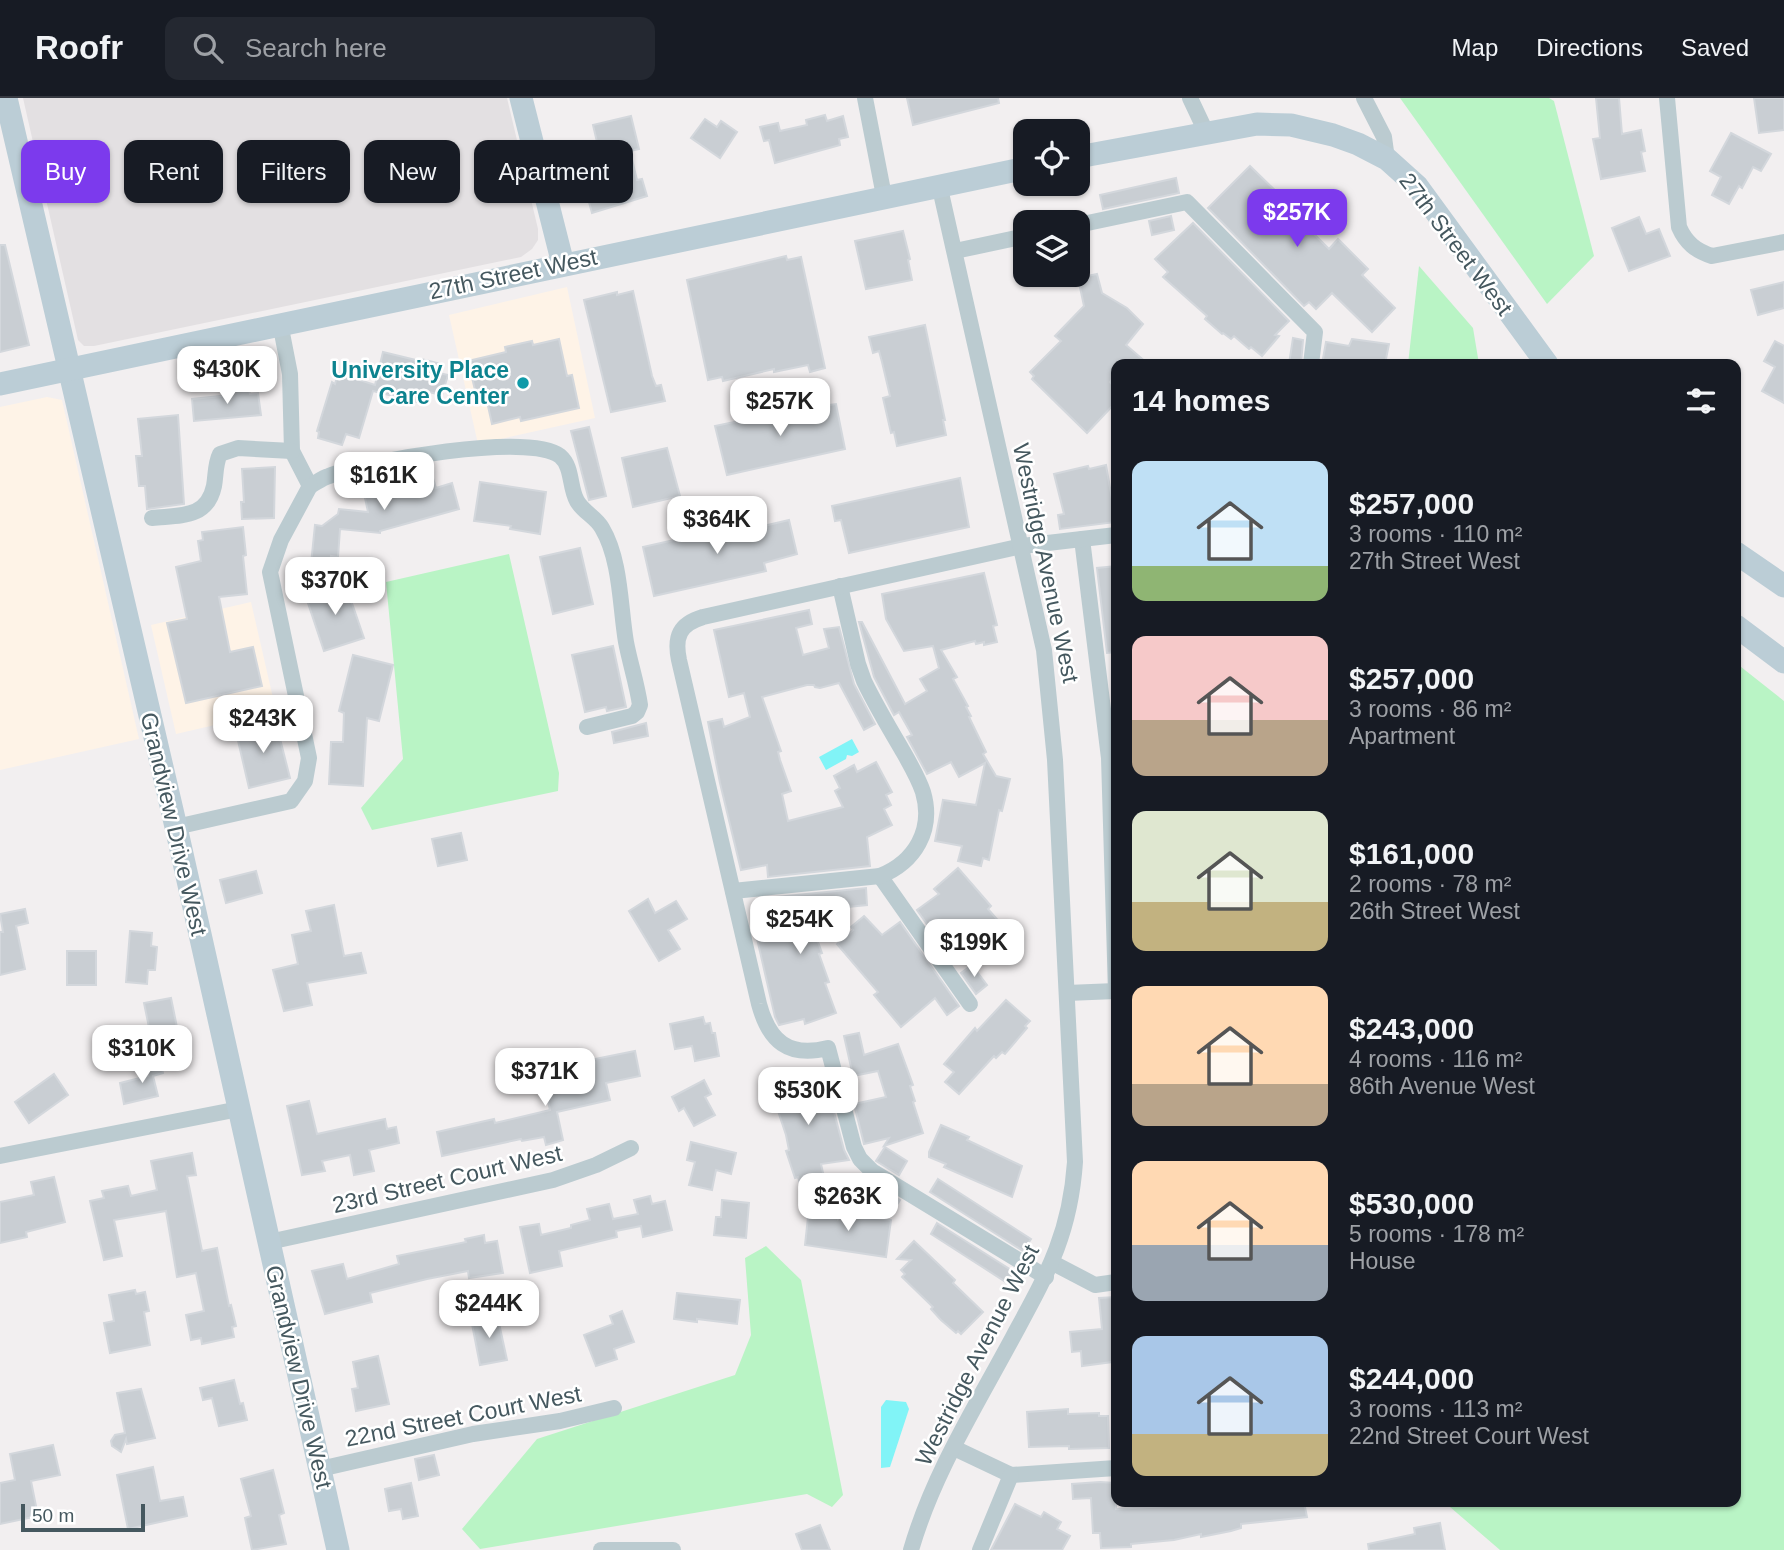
<!DOCTYPE html>
<meta charset="utf-8">
<style>
body{margin:0;font-family:Arial,sans-serif;background:#242831;color:#f1f3f6;height:100vh;display:flex;flex-direction:column;font-size:26px;white-space:nowrap}
*{box-sizing:border-box;margin:0}
p{font-size:23px;color:#9ea1a6}
.icon{flex:none;width:38px;height:38px;fill:none;stroke:currentColor;stroke-width:2;stroke-linecap:round;stroke-linejoin:round}
.map{position:relative;flex:1;overflow:hidden}
.details{position:absolute;left:1111px;top:261px;width:630px;height:1148px;display:flex;flex-direction:column;background:#171b24;border-radius:14px;box-shadow:0 2px 5px #0004}
.details>*{flex:none}
.banner{position:absolute;left:21px;top:42px;width:665px;height:63px;display:flex;gap:14px}
.fabs{position:absolute;left:1013px;top:21px;display:grid;gap:14px}
.fabs a{display:grid;place-items:center;width:77px;height:77px;border-radius:14px;background:#171b24;box-shadow:0 2px 5px #0004;font-size:35px}
.scale{position:absolute;left:21px;bottom:18px;width:124px;box-sizing:border-box;padding-left:7px;border:4px solid #45585f;border-top:0;font-size:19px;line-height:24px;white-space:nowrap;color:#45585f;-webkit-text-stroke:5px #fff;paint-order:stroke}
.price{position:absolute;translate:-50% -60px;padding:0 16px;border-radius:14px;background:#fff;color:#222;font-size:23px;line-height:46px;filter:drop-shadow(0 2px 4px #0008)}
.price::after{content:'';position:absolute;left:50%;top:42px;width:21px;height:16px;margin-left:-10px;background:inherit;clip-path:polygon(0 0,100% 0,50% 100%)}
.price.current{background:#7c3aed;color:#fff}
ul{padding:0;list-style:none}
li{display:flex;align-items:center;gap:21px;height:175px;padding:0 21px}
li span{display:grid;place-items:center;flex:none;width:196px;height:140px;border-radius:14px;color:#555}
li>.icon{margin-inline-start:auto}
span .icon{width:84px;height:84px;fill:#fffc;stroke-width:1}
li b{font-size:30px}
h2{display:flex;justify-content:space-between;align-items:center;height:84px;padding:0 21px;font-size:30px}
.chip{padding:0 24px;border-radius:14px;background:#171b24;box-shadow:0 2px 5px #0004;font-size:24px;line-height:63px}
.chip.current{background:#7c3aed;color:#fff}
header{display:flex;align-items:center;gap:42px;box-sizing:border-box;height:98px;padding:0 35px;background:#171b24;border-bottom:2px solid #363941}
header strong{font-size:33px}
nav{display:flex;gap:38px;margin-inline-start:auto;font-size:24px}
.search{width:490px;height:63px;background:#242831;display:flex;align-items:center;gap:18px;box-sizing:border-box;padding:0 24px;border-radius:14px;color:#9ea1a6;font-size:26px}
.map>svg:first-child{display:block}
.commercial{fill:#fef3e7}
.education{fill:#e3e0e2}
.green{fill:#b9f4c5}
.water{fill:#81f4f7}
.building{fill:#c9ced3;stroke:#d3d7dc;stroke-width:2}
.lines{fill:none;stroke-linecap:round;stroke-linejoin:round}
.street{stroke:#bbcbd0;stroke-width:16}
.secondary{stroke:#bbcdd6;stroke-width:23}
.culture-dot{fill:#0f9aa8;stroke:#fff;stroke-width:2.5}
.labels{text-anchor:middle;dominant-baseline:central;stroke-width:5;stroke-linejoin:round;paint-order:stroke}
.street-label{font-size:23px;fill:#45585f;stroke:#fff}
.culture-label{font-size:23px;font-weight:bold;fill:#0d838f;stroke:#fff;text-anchor:end}
</style>
<header>
<strong>Roofr</strong>
<div class="search"><svg class="icon" aria-label="search" viewBox="0 0 24 24"><circle cx="10" cy="10" r="6"/><path d="M15 15l6 6"/></svg>Search here</div>
<nav><a>Map</a><a>Directions</a><a>Saved</a></nav>
</header>
<div class="map">
<svg width="1784" height="1452" viewBox="0 0 1784 1452">
<rect width="100%" height="100%" fill="#f2eff0"/>
<g class="commercial">
<path d="M567 189 595 320 478 346 449 217Z"/>
<path d="M47 299 62 302 139 641 0 672V309Z"/>
<path d="M251 504 276 613 176 636 151 527Z"/>
</g>
<path class="education" d="M23 0H507L538 131V142L532 151 521 159 94 248H84L78 242Z"/>
<g class="green">
<path d="M1400 0H1549L1554 3 1594 158 1547 206Z"/>
<path d="M1419 168 1473 230 1479 266H1408Z"/>
<path d="M509 456 559 675 558 693 372 732 361 710 403 661 386 484Z"/>
<path d="M1736 565 1784 603V1452H1500L1450 1409 1448 1404H1736Z"/>
<path d="M766 1148 801 1182 843 1397 832 1409 807 1396 480 1451 462 1431 537 1341 735 1277 751 1237 745 1160Z"/>
</g>
<g class="water">
<path d="M852 641 859 654 852 658 847 657 846 661 826 672 819 659Z"/>
<path d="M886 1302 906 1304 909 1311 890 1369 881 1370V1309Z"/>
</g>
<g class="building">
<path d="M907 0H998L999 5 913 27Z"/>
<path d="M1596 0H1619L1622 36 1641 32 1645 53 1641 54 1645 73 1601 81 1593 41 1600 40Z"/>
<path d="M1754 0H1784V32L1759 35Z"/>
<path d="M825 17 827 23 843 18 848 39 839 41 840 47 775 65 769 42 764 43 760 29 778 25 780 33 807 27 806 22Z"/>
<path d="M631 18 639 51 630 53 637 82 642 81 647 98 592 115 587 97 608 91 593 27Z"/>
<path d="M705 21 717 29 721 23 737 34 720 60 691 40Z"/>
<path d="M1731 35 1771 56 1761 73 1753 69 1742 90 1739 88 1729 106 1712 97 1721 79 1710 73Z"/>
<path d="M1250 68 1284 101 1289 95 1319 122 1310 132 1329 151 1338 141 1368 171 1362 177 1395 210 1372 234 1332 195 1316 211 1309 204 1304 208 1208 110Z"/>
<path d="M1176 80 1179 95 1103 111 1100 97Z"/>
<path d="M1171 118 1174 132 1152 137 1149 123Z"/>
<path d="M1639 119 1646 136 1659 131 1670 158 1629 173 1612 130Z"/>
<path d="M1193 125 1289 223 1275 237 1279 238 1262 258 1251 249 1249 251 1234 238 1231 241 1223 235 1222 236 1205 221 1207 218 1163 179 1168 174 1155 161Z"/>
<path d="M903 133 910 161 908 162 912 182 866 191 855 143Z"/>
<path d="M0 147H5L29 247 0 254Z"/>
<path d="M786 158 787 162 801 159 825 270 810 274 808 267 774 274V271L723 283 722 279 708 282 687 182Z"/>
<path d="M1097 176 1102 195 1127 210 1143 226 1126 247 1148 266H1116V277L1110 284 1116 291V304L1087 335 1032 281 1034 278 1030 274 1061 243 1055 238 1084 208 1078 180Z"/>
<path d="M1784 184V210L1758 217 1751 192Z"/>
<path d="M633 193 652 278 656 288 661 287 665 303 611 314 584 202 617 194V197Z"/>
<path d="M925 227 945 322H943L946 337 897 348 894 334 891 335 883 300 890 298 882 264 879 253 873 255 869 239Z"/>
<path d="M1293 240 1303 242 1301 266H1289Z"/>
<path d="M559 241 567 278 572 277 579 310 521 323 520 319 492 326 484 290 475 292 468 263 506 254 505 249 532 243 533 247Z"/>
<path d="M1352 241 1389 246 1385 266H1322L1326 244 1349 248Z"/>
<path d="M1775 243 1784 248V305L1762 293 1775 269 1764 263Z"/>
<path d="M383 254 420 263 421 261 441 266 439 275 448 277 442 297 424 293 421 305 373 293 359 340 346 336 342 347 318 340 319 334 317 333 332 284 335 286 338 275 375 287Z"/>
<path d="M249 291 250 296 258 295 261 317 194 323 192 301 230 297V293Z"/>
<path d="M829 304V307L836 306 845 351 727 377 715 328Z"/>
<path d="M178 317 184 406 147 411 145 388H139L136 358H142L138 321Z"/>
<path d="M589 329 606 398 589 402 571 333Z"/>
<path d="M667 350 680 398 633 409 622 360Z"/>
<path d="M1106 367 1116 424 1060 431 1058 417 1064 416 1054 376 1088 368 1089 371Z"/>
<path d="M275 369 274 420 242 421 241 404H244L242 371Z"/>
<path d="M386 376 388 388 432 377 436 390 452 385 459 411 380 433V435L340 431 338 459 331 458 330 468 311 466 315 427 322 428 338 416 339 411 368 414 361 381Z"/>
<path d="M960 380 969 429 849 455 841 422 835 423 832 408Z"/>
<path d="M480 384 546 394 540 436 510 431 511 428 474 423Z"/>
<path d="M789 422 797 456 764 465 766 473 654 498 643 449 754 424 755 430Z"/>
<path d="M243 429 246 457 243 458 247 496 219 499 230 554 253 549 262 588 186 605 167 525 187 521 176 469 201 463 198 443 203 442 202 434Z"/>
<path d="M580 450 593 506 553 516 540 459Z"/>
<path d="M1116 468V554L1107 555 1097 470Z"/>
<path d="M984 475 997 527 993 528 997 544 984 547V544L976 546 975 543 941 552 957 579 953 581 968 608 966 609 971 618 969 619 986 654 983 656 996 678 1010 681 1002 713 999 712 989 762 983 760 981 768 958 763 962 748 935 743 943 702 976 707 985 665 959 679 951 664 927 676 907 639 912 637 899 614 894 617 874 579 859 524H862L905 606 927 593 920 581 939 570 933 548 904 553 886 521 882 496Z"/>
<path d="M345 485 364 540 324 553 306 499Z"/>
<path d="M809 512 812 526 796 530 803 557 829 550 824 531 839 529 854 586 875 626 864 632 839 585 820 590 815 589 814 587H807L762 599 781 653 778 654 780 662 791 693 782 696 788 723 843 709 835 693 840 690 834 678 854 667 857 674 876 664 892 694 886 697 891 707 884 711 892 727 867 739 870 768 768 779 767 767 741 772 720 685 708 624 722 621 724 629 750 619 744 595 729 599 714 532Z"/>
<path d="M613 548 626 609 607 613 606 609 585 614 572 557Z"/>
<path d="M353 557 393 567 379 623 367 620 363 688 329 686 331 644H343L344 615 339 613Z"/>
<path d="M276 625 290 680 249 690 236 634Z"/>
<path d="M646 625 648 638 614 645 612 634Z"/>
<path d="M461 735 467 762 438 768 432 741Z"/>
<path d="M958 770 991 808 988 811 1008 834 985 855 963 830 941 846 917 812 939 796 934 791Z"/>
<path d="M256 773 262 795 226 805 220 782Z"/>
<path d="M866 790 867 807 807 813 822 855 819 856 829 884 825 885 836 915 805 926 804 921 779 927 775 919 755 832 780 827 777 799Z"/>
<path d="M648 801 655 815 676 803 687 821 668 832 680 851 659 863 629 813Z"/>
<path d="M334 807 344 858 361 855 366 875 307 885 312 907 284 913 273 872 298 866 292 837 311 833 306 813Z"/>
<path d="M25 811 28 825 16 828 25 871 0 877V834H3L0 816Z"/>
<path d="M864 818 882 837 900 824 959 908 947 917 935 900 901 929 874 897 878 894 837 846 853 832 851 829Z"/>
<path d="M130 833 152 835 151 848 157 849 155 872H148L147 886 126 884Z"/>
<rect x="67" y="853" width="29" height="34"/>
<path d="M972 867 987 887 976 896 961 875Z"/>
<path d="M171 900 179 939 152 944 144 905Z"/>
<path d="M1006 902 1030 923 1025 928 1027 930 1005 956 1002 954 996 960 994 958 959 996 945 984 954 974 944 966 975 930 977 933Z"/>
<path d="M703 919 705 926 710 925 712 935H715L719 958 695 963 692 948 675 951 670 926Z"/>
<path d="M859 935 864 957 898 946 913 987 910 988 915 1003 913 1004 923 1035 884 1048 889 1040 864 1046 854 1006 886 999 878 973 853 978 844 938Z"/>
<path d="M635 953 640 978 606 985 610 1002 557 1014 563 1042 546 1047 544 1039 522 1043 521 1041 442 1058 437 1034 494 1021 495 1025 550 1012 545 990 584 982 580 964Z"/>
<path d="M160 962 163 975 153 978 158 998 124 1006 120 985 148 978 145 966Z"/>
<path d="M795 972 799 982 824 976 844 1052 849 1062 821 1066 826 1088 803 1095 798 1079 795 1080 786 1053 789 1052 786 1037 772 995 775 994 771 980Z"/>
<path d="M54 976 68 997 29 1025 15 1004Z"/>
<path d="M704 982 711 996 705 999 715 1017 694 1028 684 1010 679 1013 672 999Z"/>
<path d="M309 1003 317 1036 385 1021 387 1031 396 1029 399 1045 369 1052 374 1073 354 1077 350 1057 322 1063 325 1073 302 1077 287 1008Z"/>
<path d="M941 1027 969 1039 967 1042 1022 1068 1012 1099 944 1069 946 1066 929 1059V1054Z"/>
<path d="M691 1044 736 1055 731 1076 716 1072 712 1092 689 1087 695 1064 687 1062Z"/>
<path d="M885 1049 907 1063 899 1077 876 1063Z"/>
<path d="M192 1055 196 1077 187 1078 202 1153 217 1150 229 1208 231 1207 236 1228 232 1229 234 1239 202 1246 201 1240 191 1242 186 1217 204 1213 196 1175 177 1179 166 1113 114 1122 122 1158 104 1162 90 1103 104 1100 102 1093 128 1088 131 1098 157 1092 151 1063Z"/>
<path d="M54 1079 65 1124 26 1134 27 1139 0 1145V1104L34 1097 31 1084Z"/>
<path d="M865 1081 900 1102 893 1113 858 1090Z"/>
<path d="M938 1081 1031 1141 1023 1153 930 1094Z"/>
<path d="M650 1098 652 1106 665 1103 672 1132 643 1139 641 1128 616 1133 617 1139 559 1153 562 1168 530 1175 520 1129 539 1126 541 1137 571 1130V1127L590 1122 587 1111 609 1106 613 1121 638 1116 634 1102Z"/>
<path d="M722 1102 749 1105 746 1140 714 1137 716 1119H721Z"/>
<path d="M809 1110 836 1113 838 1121 842 1116 891 1122 886 1159 805 1147Z"/>
<path d="M937 1125 1019 1177 1012 1188 931 1136Z"/>
<path d="M484 1137 485 1145 497 1143 503 1175 469 1180 468 1173 427 1181 370 1195 372 1204 325 1216 312 1173 343 1166 347 1181 399 1166 397 1158 466 1144 465 1141Z"/>
<path d="M914 1143 955 1182 953 1185 983 1214 961 1236 958 1233 956 1235 941 1222 931 1211 933 1209 902 1179 905 1176 901 1172 911 1162 897 1161Z"/>
<path d="M135 1192 136 1196 145 1194 149 1213 144 1214 150 1247 110 1255 104 1225 114 1223 109 1197Z"/>
<path d="M677 1195 740 1202 737 1226 697 1221V1224L674 1221Z"/>
<path d="M1116 1199V1260L1112 1261V1264L1082 1268 1081 1253 1072 1254 1070 1234 1102 1231 1099 1200Z"/>
<path d="M622 1213 634 1244 614 1251 617 1261 596 1268 584 1237 613 1226 610 1218Z"/>
<path d="M497 1216 507 1262 480 1267 471 1221Z"/>
<path d="M378 1258 389 1306 356 1313 352 1291 358 1290 353 1264Z"/>
<path d="M234 1282 240 1306 243 1305 247 1322 219 1328 212 1300 203 1302 200 1290Z"/>
<path d="M141 1291 155 1340 127 1346 126 1341 121 1354 112 1348 111 1343 115 1337 125 1335 117 1295Z"/>
<path d="M1068 1311V1316L1099 1315V1318H1108L1109 1350 1069 1351V1348L1029 1349 1027 1314Z"/>
<path d="M53 1347 60 1377 31 1383 38 1418 0 1426V1385L15 1382 10 1356Z"/>
<path d="M434 1357 439 1377 419 1382 415 1361Z"/>
<path d="M153 1369 160 1403 183 1399 187 1418 128 1431 117 1377Z"/>
<path d="M273 1372 284 1415 279 1417 286 1446 252 1452 245 1420 251 1418 241 1381Z"/>
<path d="M1100 1384 1116 1385V1411L1185 1407 1204 1404H1304L1307 1419 1241 1426V1430L1231 1433 1201 1439V1436L1174 1442 1131 1446V1449L1101 1450 1100 1435H1093L1091 1400 1073 1401 1072 1386Z"/>
<path d="M411 1385 418 1418 403 1421 401 1411 389 1413 385 1391Z"/>
<path d="M1015 1406 1041 1419 1044 1414 1061 1424 1057 1431 1070 1438 1062 1452H991Z"/>
<path d="M1440 1425 1445 1452H1369L1368 1446 1415 1436 1414 1430Z"/>
<path d="M820 1427 830 1452H802L796 1436Z"/>
</g>
<g class="lines">
<g class="street">
<path d="M865 0 884 98"/>
<path d="M1190 0 1206 34"/>
<path d="M1364 0 1384 39 1387 61"/>
<path d="M1667 0 1679 129C1686 145 1696 153 1712 158L1784 144"/>
<path d="M1078 127 1187 104 1315 234 1311 266"/>
<path d="M955 153 1026 138"/>
<path d="M280 225 290 276 292 353 310 388"/>
<path d="M310 388C316 385 322 380 329 378 365 363 530 334 560 358 573 369 569 389 577 403 583 414 596 419 602 430 621 462 620 509 626 544 630 565 637 586 640 607L637 614 632 618 587 629"/>
<path d="M152 420C180 417 207 421 214 388 216 377 215 366 220 356L238 350 292 353"/>
<path d="M1082 441 1109 660 1116 893"/>
<path d="M176 729 291 703 305 683 309 660 270 474 281 442 310 388"/>
<path d="M880 778 970 906"/>
<path d="M733 793 880 778C915 764 934 732 923 694 918 679 909 664 901 650 888 628 875 606 864 583L858 566 840 488"/>
<path d="M1067 895 1116 893"/>
<path d="M0 1058 239 1011"/>
<path d="M269 1144 553 1082 596 1067 631 1050"/>
<path d="M1053 1165 1095 1187 1116 1184"/>
<path d="M1046 1179 872 1073 860 1061 854 1049 828 950C788 960 769 943 759 906L679 562C674 538 680 526 703 519L1022 448 1116 437"/>
<path d="M954 1350 1011 1377 1116 1370"/>
<path d="M320 1371 473 1336 560 1323 614 1310"/>
<path d="M601 1452H673"/>
<path d="M911 1452C933 1376 976 1308 1013 1239 1047 1176 1070 1137 1075 1064L1055 662 1044 552 939 86"/>
<path d="M980 1452 1011 1377"/>
</g>
<g class="secondary">
<path d="M6 0 176 729 338 1452"/>
<path d="M521 0 563 166"/>
<path d="M1078 59 1257 26 1291 27 1333 37 1358 46 1387 61 1417 88 1547 266"/>
<path d="M0 286 1026 70"/>
<path d="M1736 455 1784 488"/>
<path d="M1736 528 1784 564"/>
</g>
</g>
<circle class="culture-dot" cx="523" cy="285" r="7"/>
<g class="labels">
<g class="street-label">
<text transform="translate(1456 146) rotate(53)">27th Street West</text>
<text transform="translate(513 176) rotate(-12)">27th Street West</text>
<text transform="translate(1046 465) rotate(78)">Westridge Avenue West</text>
<text transform="translate(174 726) rotate(77)">Grandview Drive West</text>
<text transform="translate(447 1081) rotate(-13)">23rd Street Court West</text>
<text transform="translate(977 1257) rotate(-63)">Westridge Avenue West</text>
<text transform="translate(299 1279) rotate(77)">Grandview Drive West</text>
<text transform="translate(463 1318) rotate(-11)">22nd Street Court West</text>
</g>
<g class="culture-label">
<text x="509" y="272">University Place<tspan x="509" dy="26">Care Center</tspan></text>
</g>
</g>
</svg>
<div class="fabs">
<a><svg class="icon" aria-label="locate" viewBox="0 0 24 24"><circle cx="12" cy="12" r="6"/><path d="M12 2v4M12 18v4M2 12h4M18 12h4"/></svg></a>
<a><svg class="icon" aria-label="layers" viewBox="0 0 24 24"><path d="M12 4l9 5-9 5-9-5zM3 14l9 5 9-5"/></svg></a>
</div>
<div class="scale">50 m</div>
<b class="price current" style="left:1297px;top:151px">$257K</b>
<b class="price" style="left:227px;top:308px">$430K</b>
<b class="price" style="left:780px;top:340px">$257K</b>
<b class="price" style="left:384px;top:414px">$161K</b>
<b class="price" style="left:717px;top:458px">$364K</b>
<b class="price" style="left:335px;top:519px">$370K</b>
<b class="price" style="left:263px;top:657px">$243K</b>
<b class="price" style="left:800px;top:858px">$254K</b>
<b class="price" style="left:974px;top:881px">$199K</b>
<b class="price" style="left:142px;top:987px">$310K</b>
<b class="price" style="left:545px;top:1010px">$371K</b>
<b class="price" style="left:808px;top:1029px">$530K</b>
<b class="price" style="left:848px;top:1135px">$263K</b>
<b class="price" style="left:489px;top:1242px">$244K</b>
<div class="banner">
<a class="chip current">Buy</a>
<a class="chip">Rent</a>
<a class="chip">Filters</a>
<a class="chip">New</a>
<a class="chip">Apartment</a>
</div>
<section class="details">
<h2>14 homes<svg class="icon" aria-label="filters" viewBox="0 0 24 24"><path d="M4 7h16M4 17h16"/><circle cx="9" cy="7" r="2"/><circle cx="15" cy="17" r="2"/></svg></h2>
<ul>
<li><span style="background:linear-gradient(#bfe0f5 75%,#8fb573 0)"><svg class="icon" aria-label="home" viewBox="0 0 24 24"><path d="M3 11l9-7 9 7M6 9v11h12V9"/></svg></span><div><b>$257,000</b><p>3 rooms · 110 m²</p><p>27th Street West</p></div></li>
<li><span style="background:linear-gradient(#f6c9c9 60%,#b9a48a 0)"><svg class="icon" aria-label="home" viewBox="0 0 24 24"><path d="M3 11l9-7 9 7M6 9v11h12V9"/></svg></span><div><b>$257,000</b><p>3 rooms · 86 m²</p><p>Apartment</p></div></li>
<li><span style="background:linear-gradient(#dfe7d0 65%,#c2b280 0)"><svg class="icon" aria-label="home" viewBox="0 0 24 24"><path d="M3 11l9-7 9 7M6 9v11h12V9"/></svg></span><div><b>$161,000</b><p>2 rooms · 78 m²</p><p>26th Street West</p></div></li>
<li><span style="background:linear-gradient(#ffd9b3 70%,#b9a48a 0)"><svg class="icon" aria-label="home" viewBox="0 0 24 24"><path d="M3 11l9-7 9 7M6 9v11h12V9"/></svg></span><div><b>$243,000</b><p>4 rooms · 116 m²</p><p>86th Avenue West</p></div></li>
<li><span style="background:linear-gradient(#ffd9b3 60%,#9aa5b1 0)"><svg class="icon" aria-label="home" viewBox="0 0 24 24"><path d="M3 11l9-7 9 7M6 9v11h12V9"/></svg></span><div><b>$530,000</b><p>5 rooms · 178 m²</p><p>House</p></div></li>
<li><span style="background:linear-gradient(#a9c7e8 70%,#c2b280 0)"><svg class="icon" aria-label="home" viewBox="0 0 24 24"><path d="M3 11l9-7 9 7M6 9v11h12V9"/></svg></span><div><b>$244,000</b><p>3 rooms · 113 m²</p><p>22nd Street Court West</p></div></li>
</ul>
</section>
</div>
